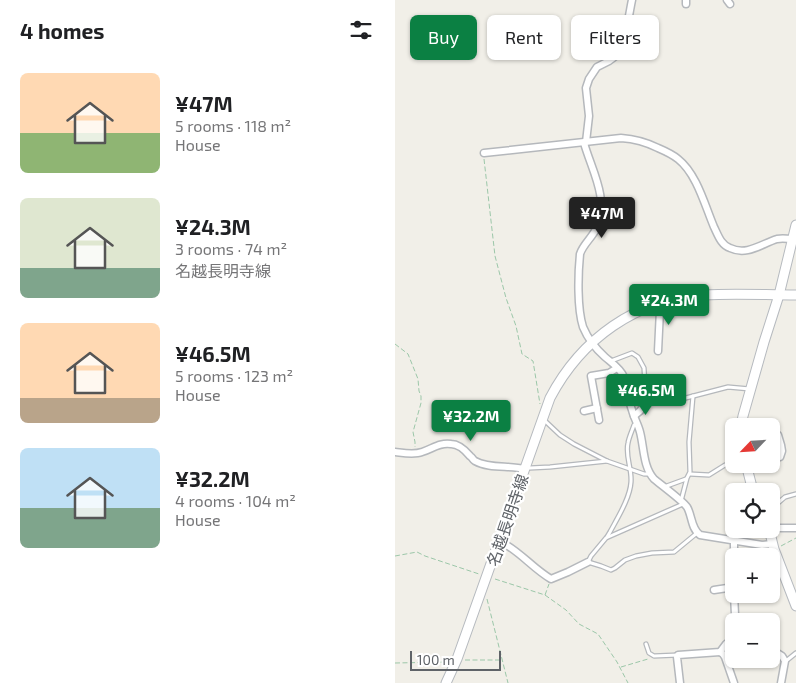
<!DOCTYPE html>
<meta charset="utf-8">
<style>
body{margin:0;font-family:"Exo 2","Noto Sans JP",sans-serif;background:#f6f6f6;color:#202124;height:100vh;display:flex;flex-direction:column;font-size:19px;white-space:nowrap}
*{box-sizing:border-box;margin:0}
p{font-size:16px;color:#757577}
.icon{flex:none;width:28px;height:28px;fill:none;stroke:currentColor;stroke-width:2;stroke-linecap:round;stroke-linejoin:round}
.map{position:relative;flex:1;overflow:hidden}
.panel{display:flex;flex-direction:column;background:#fff;width:395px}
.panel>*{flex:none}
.banner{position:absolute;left:15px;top:15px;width:310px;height:45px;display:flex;gap:10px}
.needle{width:32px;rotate:245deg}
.tools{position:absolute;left:330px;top:418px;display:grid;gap:10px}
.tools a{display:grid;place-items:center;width:55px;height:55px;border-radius:8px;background:#fff;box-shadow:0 1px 4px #0004;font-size:25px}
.scale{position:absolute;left:15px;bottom:12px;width:91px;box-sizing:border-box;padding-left:5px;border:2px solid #5f6368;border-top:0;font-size:14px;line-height:18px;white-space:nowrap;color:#5f6368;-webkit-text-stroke:4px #fff;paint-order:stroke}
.price{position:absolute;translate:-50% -42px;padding:0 11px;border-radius:5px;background:#0b8043;color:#fff;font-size:16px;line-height:32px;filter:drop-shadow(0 1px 2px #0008)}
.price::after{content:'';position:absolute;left:50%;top:30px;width:15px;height:11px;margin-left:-8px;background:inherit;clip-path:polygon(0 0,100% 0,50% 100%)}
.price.on{background:#222;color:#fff}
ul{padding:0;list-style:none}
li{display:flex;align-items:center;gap:15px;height:125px;padding:0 20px}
li span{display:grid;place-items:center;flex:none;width:140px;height:100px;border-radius:8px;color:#555}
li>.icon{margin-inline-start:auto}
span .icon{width:60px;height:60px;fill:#fffc;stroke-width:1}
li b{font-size:21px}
h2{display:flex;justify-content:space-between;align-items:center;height:60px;padding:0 20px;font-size:21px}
.tag{padding:0 18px;border-radius:8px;background:#fff;box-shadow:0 1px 4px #0004;font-size:18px;line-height:45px}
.tag.on{background:#0b8043;color:#fff}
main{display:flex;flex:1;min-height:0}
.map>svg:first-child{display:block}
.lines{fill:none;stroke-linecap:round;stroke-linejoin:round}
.lane-casing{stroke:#b5b8bc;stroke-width:5.5}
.street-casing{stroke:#b5b8bc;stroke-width:9}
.secondary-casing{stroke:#b6babf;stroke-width:11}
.path{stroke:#9cc7a9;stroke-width:1;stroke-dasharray:5 2.5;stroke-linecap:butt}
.lane{stroke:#fff;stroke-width:3}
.street{stroke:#fff;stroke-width:6}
.secondary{stroke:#fff;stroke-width:9}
.labels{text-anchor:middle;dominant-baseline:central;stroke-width:4.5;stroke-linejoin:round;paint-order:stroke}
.street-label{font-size:16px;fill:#5f6368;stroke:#fff}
</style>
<main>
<section class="panel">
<h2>4 homes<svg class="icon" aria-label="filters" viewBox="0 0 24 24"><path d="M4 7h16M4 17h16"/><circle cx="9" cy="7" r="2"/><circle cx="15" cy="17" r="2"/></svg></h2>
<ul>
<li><span style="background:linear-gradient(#ffd9b3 60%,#8fb573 0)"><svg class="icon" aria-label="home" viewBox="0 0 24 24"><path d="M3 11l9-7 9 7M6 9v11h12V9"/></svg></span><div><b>¥47M</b><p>5 rooms · 118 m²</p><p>House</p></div></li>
<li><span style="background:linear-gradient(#dfe7d0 70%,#7fa58c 0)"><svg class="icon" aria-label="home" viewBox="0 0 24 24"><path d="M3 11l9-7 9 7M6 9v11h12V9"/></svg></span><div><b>¥24.3M</b><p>3 rooms · 74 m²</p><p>名越長明寺線</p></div></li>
<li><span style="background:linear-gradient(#ffd9b3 75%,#b9a48a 0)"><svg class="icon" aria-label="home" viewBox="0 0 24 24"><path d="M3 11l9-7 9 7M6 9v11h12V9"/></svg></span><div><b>¥46.5M</b><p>5 rooms · 123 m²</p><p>House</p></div></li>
<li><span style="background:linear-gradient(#bfe0f5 60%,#7fa58c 0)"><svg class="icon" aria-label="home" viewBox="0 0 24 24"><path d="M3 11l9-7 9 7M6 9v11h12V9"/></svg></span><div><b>¥32.2M</b><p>4 rooms · 104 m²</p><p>House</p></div></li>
</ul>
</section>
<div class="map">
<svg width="401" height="683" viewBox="0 0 401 683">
<rect width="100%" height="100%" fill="#f1efe8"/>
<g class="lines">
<defs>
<g id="lane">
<path d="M216 361 237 353 243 357 249 368 251 403 283 400 333 387 355 389"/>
<path d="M148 419 165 435 179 444 212 461 249 474H254"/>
<path d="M131 467 135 468 155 467 212 461"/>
<path d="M295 474 314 475 330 465 351 464"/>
<path d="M269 487 291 479"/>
<path d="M286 501 292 478 295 472 294 442 298 396"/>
<path d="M288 504 211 538 196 556 193 562 206 566 216 570 220 568 230 560 241 556 257 553 279 552 302 533"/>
<path d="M376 509 390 497 401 494"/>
<path d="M212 537 215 532C223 517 235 498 236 482 237 468 230 456 233 443 234 437 237 431 239 425L243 424"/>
<path d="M251 644 254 653 259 656 283 655"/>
<path d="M391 661 401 653"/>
</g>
<g id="street">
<path d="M332 0 335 4"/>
<path d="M291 4V0"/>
<path d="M191 142 194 116 191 88 194 79 202 67 214 61 222 55C223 46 229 37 231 28 234 19 235 9 237 0"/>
<path d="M189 143C197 171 214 198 202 227 198 237 188 244 185 254 183 274 182 308 188 327 193 339 201 349 210 357 217 363 225 368 229 377 233 387 233 400 237 410 239 418 243 424 245 432 249 447 248 467 259 479 265 484 288 501 292 507 297 515 296 529 305 535L367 545 377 544"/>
<path d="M89 153 226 138C240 139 251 142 263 148 270 151 277 154 283 159 302 174 310 206 319 227 323 235 326 245 335 248 352 256 366 244 382 239 388 238 392 239 398 239"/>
<path d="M263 351 265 310 263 304"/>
<path d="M189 411 202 408"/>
<path d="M239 416 245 411 251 403"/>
<path d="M204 420 196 376 214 373 222 368"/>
<path d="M376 432H379L383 435 386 445 387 451 385 457 376 460"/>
<path d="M0 452C9 453 19 455 27 452 37 449 45 442 56 444 63 444 70 450 75 456 78 458 77 459 80 461 94 469 115 465 129 469"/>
<path d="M373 530 379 528H401"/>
<path d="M339 540V556"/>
<path d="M104 541C123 549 137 568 156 579L173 572 193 562"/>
<path d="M319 590 339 587"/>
<path d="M339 594 340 615 344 621"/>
<path d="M376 649 387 656 390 661 386 683"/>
<path d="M325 652 328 654 330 657 339 683"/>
<path d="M285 683 282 657 283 655 325 652 331 644 339 638"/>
</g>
<g id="secondary">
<path d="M346 426 348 416 369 342 384 295 401 225"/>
<path d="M351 464 358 491"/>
<path d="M373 529 376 537 379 549 401 606"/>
<path d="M51 683 62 659 155 398C186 339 241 299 309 295 340 293 371 295 401 295"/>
</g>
</defs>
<use href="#lane" class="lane-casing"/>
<use href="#street" class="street-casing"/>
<use href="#secondary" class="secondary-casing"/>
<g class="path">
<path d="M89 159 100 256 111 298 121 326 127 354 138 361 145 404"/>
<path d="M0 344 13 354 23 379 24 391 26 396V403L18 432 20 442V447"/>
<path d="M386 546 401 538"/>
<path d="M0 556 22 552 30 556 84 574"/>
<path d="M100 579 150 595 171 610 184 624 203 634 222 662 233 683"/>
<path d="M150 595 154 584"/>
<path d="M92 599 113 683"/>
<path d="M70 660H106"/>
<path d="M0 663 52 662"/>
<path d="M226 667 253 659"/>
</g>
<use href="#lane" class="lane"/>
<use href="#street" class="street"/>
<use href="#secondary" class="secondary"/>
</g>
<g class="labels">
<g class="street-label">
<text transform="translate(112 520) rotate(-71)">名越長明寺線</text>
</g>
</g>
</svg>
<div class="tools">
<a><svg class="needle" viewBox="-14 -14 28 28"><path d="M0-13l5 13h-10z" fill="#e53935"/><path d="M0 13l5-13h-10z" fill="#757577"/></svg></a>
<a><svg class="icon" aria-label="locate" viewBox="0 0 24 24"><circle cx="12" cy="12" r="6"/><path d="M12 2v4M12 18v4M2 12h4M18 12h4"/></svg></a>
<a>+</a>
<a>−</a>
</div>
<div class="scale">100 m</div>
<b class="price on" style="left:207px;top:239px">¥47M</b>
<b class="price" style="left:274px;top:326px">¥24.3M</b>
<b class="price" style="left:251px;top:416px">¥46.5M</b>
<b class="price" style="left:76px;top:442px">¥32.2M</b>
<div class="banner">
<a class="tag on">Buy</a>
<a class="tag">Rent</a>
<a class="tag">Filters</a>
</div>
</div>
</main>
